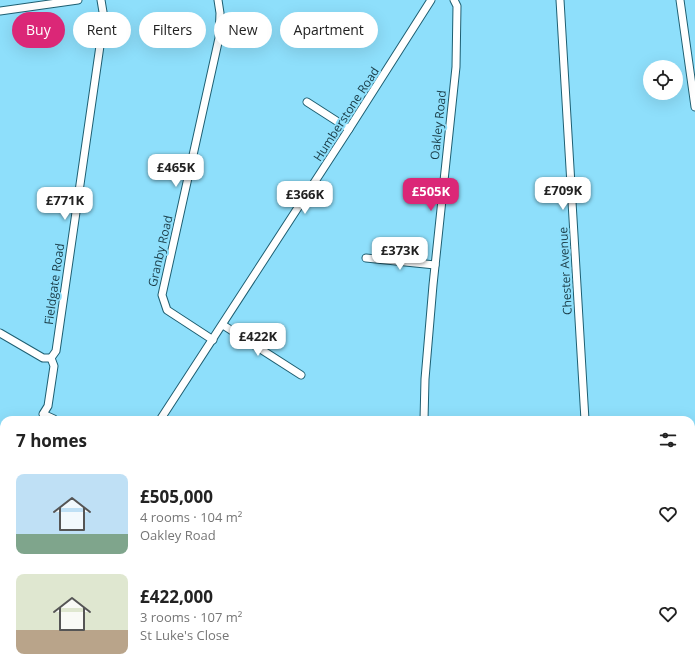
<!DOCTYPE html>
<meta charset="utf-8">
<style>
body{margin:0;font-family:"Open Sans",sans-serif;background:#f2f2f2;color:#222;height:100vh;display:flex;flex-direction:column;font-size:15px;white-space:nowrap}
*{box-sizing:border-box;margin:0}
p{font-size:13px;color:#767676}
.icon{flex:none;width:22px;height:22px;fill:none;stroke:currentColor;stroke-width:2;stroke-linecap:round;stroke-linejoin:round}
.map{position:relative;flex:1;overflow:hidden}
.side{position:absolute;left:0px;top:416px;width:695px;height:256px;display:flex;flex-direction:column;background:#fff;border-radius:12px 12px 0 0;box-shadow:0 4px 16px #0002}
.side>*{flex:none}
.top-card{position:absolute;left:12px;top:12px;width:400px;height:36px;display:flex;gap:8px}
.tools{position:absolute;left:643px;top:60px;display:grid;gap:8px}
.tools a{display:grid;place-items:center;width:40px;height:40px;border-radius:50%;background:#fff;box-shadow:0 4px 16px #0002;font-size:20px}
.price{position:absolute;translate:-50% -34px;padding:0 9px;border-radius:8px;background:#fff;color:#222;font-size:13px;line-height:26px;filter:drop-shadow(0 1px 2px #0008)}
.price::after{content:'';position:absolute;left:50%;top:24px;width:12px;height:9px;margin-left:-6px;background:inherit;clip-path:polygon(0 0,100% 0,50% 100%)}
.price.active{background:#db2777;color:#fff}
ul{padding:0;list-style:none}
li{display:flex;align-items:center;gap:12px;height:100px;padding:0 16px}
li span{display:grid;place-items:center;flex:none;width:112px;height:80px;border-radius:8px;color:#555}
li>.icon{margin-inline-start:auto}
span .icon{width:48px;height:48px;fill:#fffc;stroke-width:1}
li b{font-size:17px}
h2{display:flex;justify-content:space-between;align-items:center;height:48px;padding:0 16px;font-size:17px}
.tag{padding:0 14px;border-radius:18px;background:#fff;box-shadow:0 4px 16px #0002;font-size:14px;line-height:36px}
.tag.active{background:#db2777;color:#fff}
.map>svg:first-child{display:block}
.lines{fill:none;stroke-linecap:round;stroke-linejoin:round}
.street-casing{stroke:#1e5f72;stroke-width:9}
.primary-casing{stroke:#946350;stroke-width:13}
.street{stroke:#fff;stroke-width:7}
.primary{stroke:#e6ae99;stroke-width:11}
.labels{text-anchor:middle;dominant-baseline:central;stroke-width:4;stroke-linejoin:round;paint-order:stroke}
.street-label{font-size:12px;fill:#1a3c47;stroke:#8edffb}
</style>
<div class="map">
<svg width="695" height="672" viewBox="0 0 695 672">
<rect width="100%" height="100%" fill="#8edffb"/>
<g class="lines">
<defs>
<g id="street">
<path d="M560 0 585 420"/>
<path d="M680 0 695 107"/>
<path d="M0 11 78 0"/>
<path d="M307 102 349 129"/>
<path d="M366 258 435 265"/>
<path d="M223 325 301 375"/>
<path d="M0 333 43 358H51"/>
<path d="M213 340 167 310 162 295 219 38 220 13 218 0"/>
<path d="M54 419 43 414 48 406 54 366 51 358 56 351 104 18 101 0"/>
<path d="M160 420 349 129 431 0"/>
<path d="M424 420 425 379 433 285 456 67 457 6 454 0"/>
<path d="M0 501 4 503"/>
<path d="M691 588 695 590"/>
<path d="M0 625 4 627"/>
<path d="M0 659 4 654"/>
<path d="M42 668 48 672"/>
<path d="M231 668 235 672"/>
<path d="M435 668 436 672"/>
<path d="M71 672 74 668"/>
</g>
<g id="primary">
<path d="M0 472 4 474"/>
<path d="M0 485 4 487"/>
<path d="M691 652 695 646"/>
<path d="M251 668 256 672"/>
<path d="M265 668 270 672"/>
<path d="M678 672 680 668"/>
</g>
</defs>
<use href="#street" class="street-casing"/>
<use href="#primary" class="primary-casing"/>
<use href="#street" class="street"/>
<use href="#primary" class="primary"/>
</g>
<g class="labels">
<g class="street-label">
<text transform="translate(346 114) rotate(-57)">Humberstone Road</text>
<text transform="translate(438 125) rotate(-84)">Oakley Road</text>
<text transform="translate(160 251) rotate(-77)">Granby Road</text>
<text transform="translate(565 271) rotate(-93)">Chester Avenue</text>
<text transform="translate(54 284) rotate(-82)">Fieldgate Road</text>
</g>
</g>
</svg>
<div class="tools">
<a><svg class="icon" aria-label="locate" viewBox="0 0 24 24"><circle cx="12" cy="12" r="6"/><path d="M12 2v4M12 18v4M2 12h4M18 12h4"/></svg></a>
</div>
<b class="price" style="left:176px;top:188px">£465K</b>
<b class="price" style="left:563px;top:211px">£709K</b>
<b class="price active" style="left:431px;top:212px">£505K</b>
<b class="price" style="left:305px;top:215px">£366K</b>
<b class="price" style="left:65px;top:221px">£771K</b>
<b class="price" style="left:400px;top:271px">£373K</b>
<b class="price" style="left:258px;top:357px">£422K</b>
<div class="top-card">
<a class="tag active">Buy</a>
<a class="tag">Rent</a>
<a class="tag">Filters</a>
<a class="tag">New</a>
<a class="tag">Apartment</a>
</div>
<section class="side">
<h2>7 homes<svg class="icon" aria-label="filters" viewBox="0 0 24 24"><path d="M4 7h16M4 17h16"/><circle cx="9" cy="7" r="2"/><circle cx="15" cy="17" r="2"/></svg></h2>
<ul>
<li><span style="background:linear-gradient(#bfe0f5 75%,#7fa58c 0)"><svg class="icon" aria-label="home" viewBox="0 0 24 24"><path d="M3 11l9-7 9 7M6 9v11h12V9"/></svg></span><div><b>£505,000</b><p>4 rooms · 104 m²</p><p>Oakley Road</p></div><svg class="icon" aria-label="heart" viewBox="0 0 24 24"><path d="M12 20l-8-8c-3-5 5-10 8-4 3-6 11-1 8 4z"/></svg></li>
<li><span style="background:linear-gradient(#dfe7d0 70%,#b9a48a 0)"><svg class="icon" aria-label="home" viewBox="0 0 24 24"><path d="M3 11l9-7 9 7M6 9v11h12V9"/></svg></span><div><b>£422,000</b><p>3 rooms · 107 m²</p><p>St Luke's Close</p></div><svg class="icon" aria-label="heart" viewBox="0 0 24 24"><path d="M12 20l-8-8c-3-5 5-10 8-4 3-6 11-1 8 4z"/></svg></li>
</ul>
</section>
</div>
